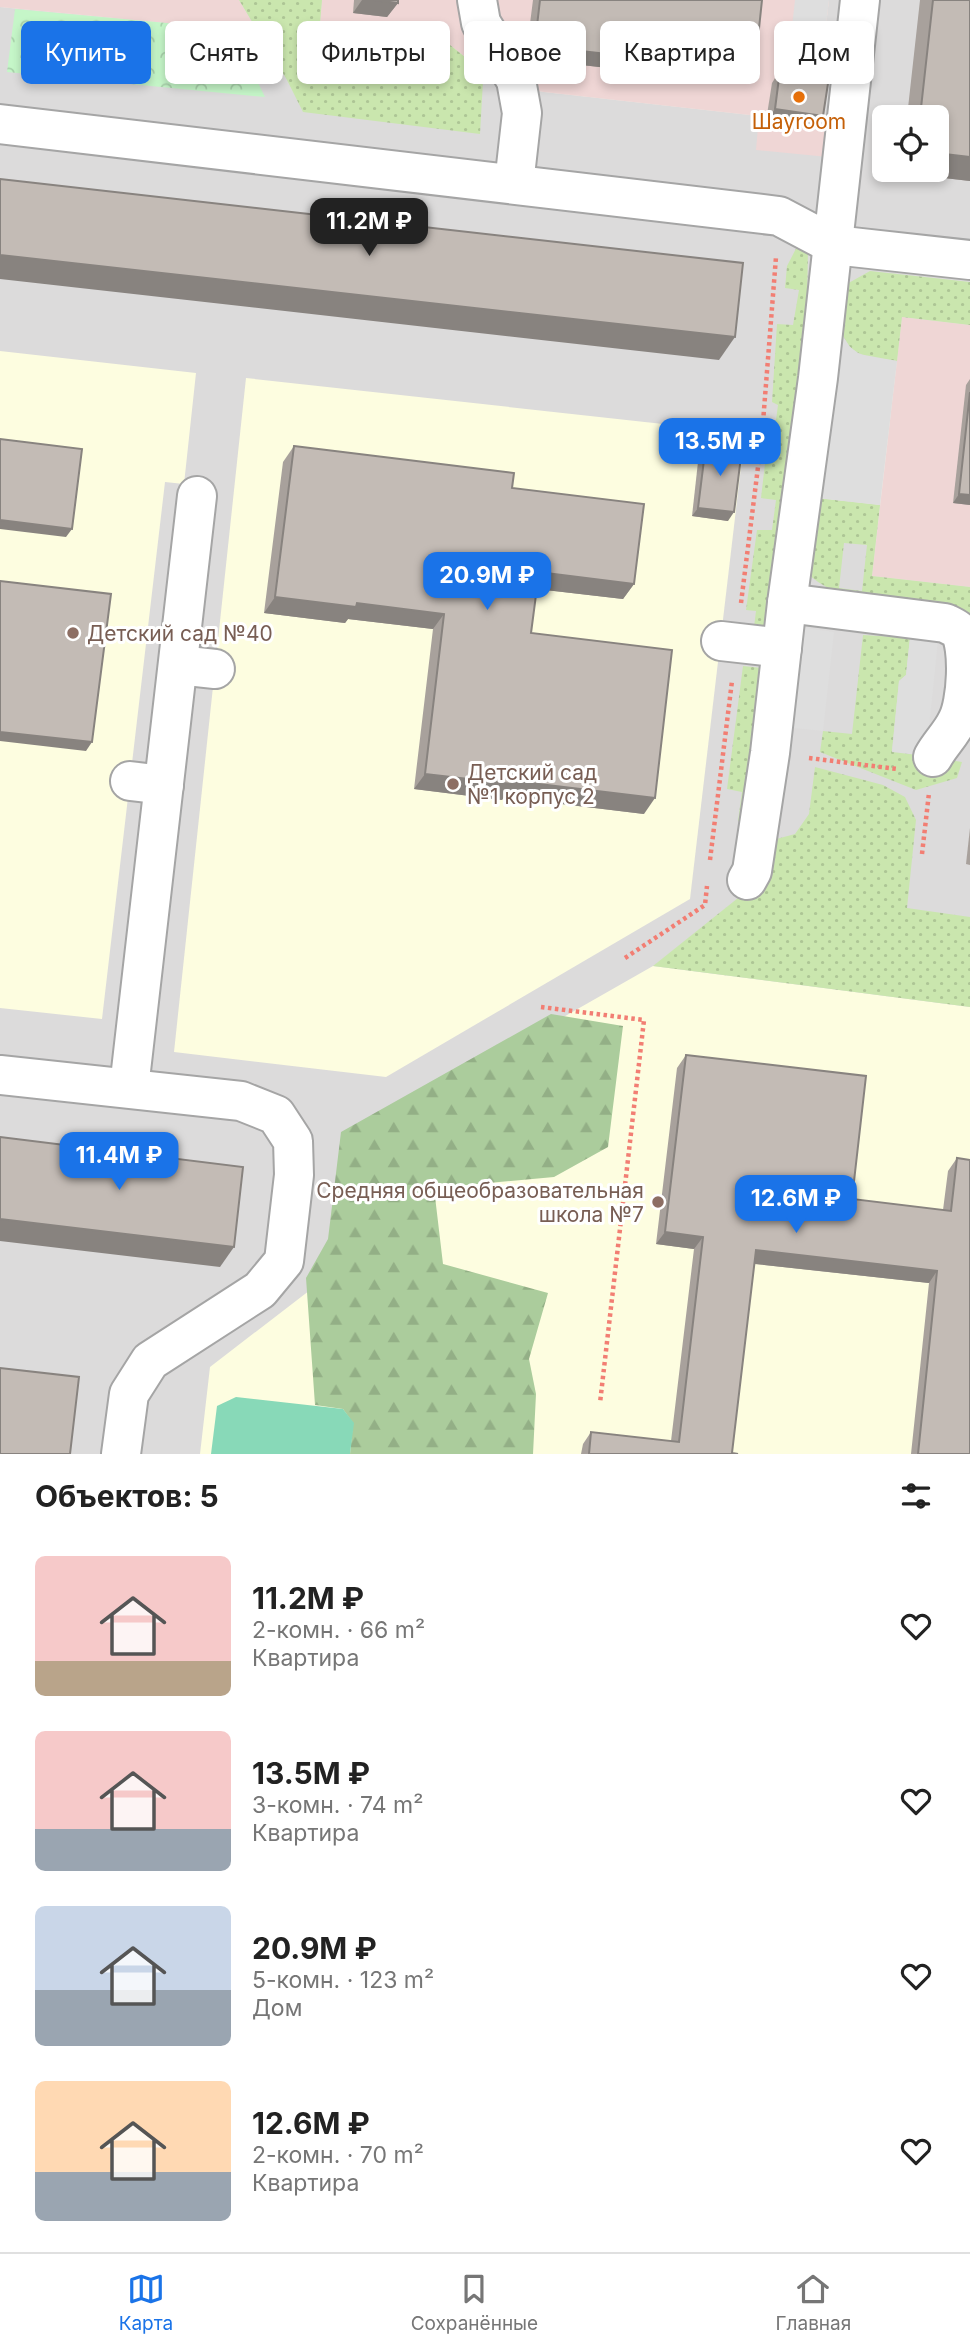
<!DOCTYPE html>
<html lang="ru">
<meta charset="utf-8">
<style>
body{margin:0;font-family:Inter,sans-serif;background:#f6f6f6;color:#222;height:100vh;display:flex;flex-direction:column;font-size:26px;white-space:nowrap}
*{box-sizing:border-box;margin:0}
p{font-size:23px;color:#767676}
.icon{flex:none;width:38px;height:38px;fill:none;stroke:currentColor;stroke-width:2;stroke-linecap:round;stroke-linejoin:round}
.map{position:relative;height:1454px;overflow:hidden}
.sheet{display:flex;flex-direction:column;background:#fff;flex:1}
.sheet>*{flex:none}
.banner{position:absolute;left:21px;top:21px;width:929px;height:63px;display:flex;gap:14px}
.buttons{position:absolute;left:872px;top:105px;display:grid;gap:14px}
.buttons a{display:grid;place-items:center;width:77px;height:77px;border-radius:10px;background:#fff;box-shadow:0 4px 10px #0003;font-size:35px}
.price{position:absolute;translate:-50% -60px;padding:0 16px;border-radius:14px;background:#1a73e8;color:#fff;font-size:23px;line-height:46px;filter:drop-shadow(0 2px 4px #0008)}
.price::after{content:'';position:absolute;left:50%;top:42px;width:21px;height:16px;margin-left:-10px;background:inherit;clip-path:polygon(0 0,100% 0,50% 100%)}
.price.on{background:#222;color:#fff}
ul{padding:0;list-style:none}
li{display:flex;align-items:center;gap:21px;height:175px;padding:0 35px}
li span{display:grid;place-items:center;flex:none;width:196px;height:140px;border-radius:10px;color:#555}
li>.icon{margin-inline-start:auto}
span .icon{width:84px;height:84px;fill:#fffc;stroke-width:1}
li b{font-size:30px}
h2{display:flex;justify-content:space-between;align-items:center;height:84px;padding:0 35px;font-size:30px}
.pill{padding:0 24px;border-radius:10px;background:#fff;box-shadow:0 4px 10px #0003;font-size:24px;line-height:63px}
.pill.on{background:#1a73e8;color:#fff}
.tabs{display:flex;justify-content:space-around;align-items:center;height:98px;border-top:2px solid #e0e0e0;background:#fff;font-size:19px;color:#767676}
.tabs a{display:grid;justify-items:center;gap:4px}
.tabs .on{color:#1a73e8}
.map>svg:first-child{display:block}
.residential{fill:#dcdbdb;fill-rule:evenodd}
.commercial{fill:#efd6d5}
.education{fill:#fdfde0}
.grass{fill:url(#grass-dots);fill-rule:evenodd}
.forest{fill:url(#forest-firs)}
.park{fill:url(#park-crowns)}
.pitch{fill:#88d9b8}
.parking{fill:#dedede}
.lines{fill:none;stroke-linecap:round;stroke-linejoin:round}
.minor-casing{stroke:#a5a5a5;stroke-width:42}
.path{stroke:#f27e73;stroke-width:4.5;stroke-dasharray:3.5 3.5;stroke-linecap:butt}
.minor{stroke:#fff;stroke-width:38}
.wall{fill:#a8a19c}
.shaded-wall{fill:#88837f}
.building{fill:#c3bbb5;stroke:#88837f;stroke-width:2}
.food-dot{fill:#e8710a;stroke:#fff;stroke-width:2.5}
.education-dot{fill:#8d6e63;stroke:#fff;stroke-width:2.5}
.labels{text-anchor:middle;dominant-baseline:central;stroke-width:6;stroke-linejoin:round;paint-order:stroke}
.food-label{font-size:21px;fill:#c56008;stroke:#fff}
.education-label{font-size:21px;fill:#785e54;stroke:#fff;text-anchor:start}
</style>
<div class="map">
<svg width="970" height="1454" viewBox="0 0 970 1454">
<defs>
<pattern id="grass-dots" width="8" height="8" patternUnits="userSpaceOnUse" patternTransform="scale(1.75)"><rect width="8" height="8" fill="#cae6ae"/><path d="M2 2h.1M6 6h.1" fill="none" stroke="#adc595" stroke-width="1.8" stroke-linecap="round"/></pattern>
<pattern id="forest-firs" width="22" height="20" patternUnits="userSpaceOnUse" patternTransform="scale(1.75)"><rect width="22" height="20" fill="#abcc9c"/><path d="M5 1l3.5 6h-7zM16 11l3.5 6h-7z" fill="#93af86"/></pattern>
<pattern id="park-crowns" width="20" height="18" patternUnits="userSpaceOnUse" patternTransform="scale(1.75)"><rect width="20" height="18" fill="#c5f6c8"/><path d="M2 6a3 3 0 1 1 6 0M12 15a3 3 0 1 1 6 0" fill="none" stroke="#a9d2ab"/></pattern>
</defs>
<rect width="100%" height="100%" fill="#efebe5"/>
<path class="residential" d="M239 0H322L320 24 483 81 544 92 759 116 830 137 820 122 823 88 822 57 829 0H970V325L902 317 897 361 867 357 817 498 880 505 872 576 970 587V1454H0V7L257 32ZM884 117H936V170H884Z"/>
<g class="commercial">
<path d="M0 0H239L258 32 0 7Z"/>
<path d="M322 0H829L822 57 823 88 820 122 830 137 828 157 756 150 759 116 544 92 483 81 470 61 445 41 413 35 320 24Z"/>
<path d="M902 317 970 325V587L872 576Z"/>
</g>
<g class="education">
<path d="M0 351 196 373 184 484 165 482 102 1019 0 1008Z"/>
<path d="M246 378 745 433 690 899 386 1077 174 1052Z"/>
<path d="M653 966 970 1007V1454H200L210 1367 340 1267 353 1137Z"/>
</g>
<g class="grass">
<path d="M239 0H322L320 24 413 35 445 41 470 61 483 81 480 134 303 112 287 80Z"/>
<path d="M801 239 808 247 807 309 765 628 754 627 756 611 746 610 757 530H772L776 500 761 498 770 420H776L778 405 772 402 777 324 793 325 799 290 785 288 787 266Z"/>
<path d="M870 271 970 282V325L902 317 897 361C886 359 873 359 863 355 832 343 840 309 845 285Z"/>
<path d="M817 498 880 505 872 576 970 587V619C917 611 852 610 810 576ZM844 543 867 545 862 591 839 588Z"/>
<path d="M863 635 910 638 906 675 899 681 892 751 962 762 957 778 916 790 820 752 823 731 852 734Z"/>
<path d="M743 666 762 668 741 822 738 821 742 792 727 789Z"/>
<path d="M815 767 883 785 905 797 916 820 907 908 970 917V1007L653 966 758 882 769 841 795 834 809 814Z"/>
</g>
<path class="forest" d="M551 1014 623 1026 608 1147 554 1177 434 1188 443 1264 548 1293 529 1359 536 1394 533 1454H350L353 1423 343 1409 315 1405 306 1278 328 1239 341 1132Z"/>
<path class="park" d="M15 9 232 29 265 97 7 72Z"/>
<path class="pitch" d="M236 1397 343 1409 354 1423 350 1454H211L217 1406Z"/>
<g class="parking">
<path d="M795 0H829L822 57 789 53Z"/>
<path d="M838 321 843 336 850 347 859 354 897 361 880 505 817 498Z"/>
<path d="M805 628 834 632 823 731 794 728Z"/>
<path d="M910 638 938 641 926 756 892 752 899 681 906 675Z"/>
</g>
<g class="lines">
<defs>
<g id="minor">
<path d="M477 0 481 23 516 80 522 113 514 184"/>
<path d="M0 124 779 216 834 245 970 260"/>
<path d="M787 603 945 623C949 625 956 628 959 631 970 646 967 703 957 721 951 734 940 744 933 757"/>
<path d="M721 641 782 648"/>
<path d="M178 665 215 669"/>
<path d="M130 781 164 785"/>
<path d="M747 880 752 871 770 753 787 603 818 378 860 0"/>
<path d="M0 1075 241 1101 276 1115 293 1141 294 1175 284 1261 260 1290 150 1361 129 1394 121 1454"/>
<path d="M129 1088 197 496"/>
</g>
</defs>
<use href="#minor" class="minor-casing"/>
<g class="path">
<path d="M741 603 762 435 776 257"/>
<path d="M809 758 897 769"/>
<path d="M922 854 929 793"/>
<path d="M710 860 732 681"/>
<path d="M625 958 705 905 707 886"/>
<path d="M541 1007 644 1020 600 1403"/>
</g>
<use href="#minor" class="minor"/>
</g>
<g class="wall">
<path d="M354 0H398V3L387 17 353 13Z"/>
<path d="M533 0H762L749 50 688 44 686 63 678 76 529 59 526 55Z"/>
<path d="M920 0H970V181L901 173V170H936V117H907Z"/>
<path d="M780 70 815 128 766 121 772 83Z"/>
<path d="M970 379V505L953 503 966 385Z"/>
<path d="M706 444 728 521 692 516 699 453Z"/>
<path d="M294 446 512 488 634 584 623 599 537 589 531 633 644 814 504 797 502 800 414 789 433 629 348 619 345 623 264 613 283 462Z"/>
<path d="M970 828V865L966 864Z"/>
<path d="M686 1055 852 1199 943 1210 948 1171 957 1158 970 1454H911L929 1283 754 1264 732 1453 738 1454H581L583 1444 591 1432 671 1441 694 1249 656 1244 677 1068Z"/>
</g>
<g class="shaded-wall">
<path d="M362 0H374L398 3 387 17 353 13Z"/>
<path d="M690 30 758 38 749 50 681 43Z"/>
<path d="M537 46 686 63 678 76 529 59Z"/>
<path d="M775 109 823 116 815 128 766 121Z"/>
<path d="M936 153 970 157V181L901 173 903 170H936Z"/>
<path d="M0 255 735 337 719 360 0 279Z"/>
<path d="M959 494 970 495V505L953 503Z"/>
<path d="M698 508 734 512 728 521 692 516Z"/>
<path d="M0 520 72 529 66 537 0 529Z"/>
<path d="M539 572 634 584 623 599 528 588Z"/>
<path d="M275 597 357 603 444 614 433 629 348 619 345 623 264 613Z"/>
<path d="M0 732 92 742 86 751 0 741Z"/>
<path d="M425 774 513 781 655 798 644 814 504 797 502 800 414 789Z"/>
<path d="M0 1219 234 1247 220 1267 0 1241Z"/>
<path d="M665 1232 703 1237 694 1249 656 1244Z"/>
<path d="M756 1250 937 1271 929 1283 747 1263Z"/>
</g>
<g class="building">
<path d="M374 0H398V3Z"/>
<path d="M540 0H762L758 38 690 30 686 63 537 46 535 43Z"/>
<path d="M933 0H970V157L936 153V117H920Z"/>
<path d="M780 70 829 77 823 116 775 109Z"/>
<path d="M0 179 743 263 735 337 0 255Z"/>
<path d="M970 392V495L959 494Z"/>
<path d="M0 439 82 449 72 529 0 520Z"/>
<path d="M706 444 742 449 734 512 698 508Z"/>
<path d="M294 446 514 473 512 488 644 504 634 584 539 572 531 633 672 650 655 798 513 781V784L425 774 444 614 357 603 356 607 275 597Z"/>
<path d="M0 581 111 594 92 742 0 732Z"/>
<path d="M686 1055 866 1076 852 1199 951 1211 957 1158 970 1160V1454H918L937 1271 756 1250 732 1453 738 1454H589L591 1432 679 1442 703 1237 665 1232Z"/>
<path d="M0 1137 243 1167 234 1247 0 1219Z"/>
<path d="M0 1368 79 1377 70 1454H0Z"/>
</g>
<circle class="food-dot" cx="799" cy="97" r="7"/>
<g class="education-dot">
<circle cx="73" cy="633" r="7"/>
<circle cx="453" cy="784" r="7"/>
<circle cx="658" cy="1202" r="7"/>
</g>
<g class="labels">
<g class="food-label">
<text x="799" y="121">Шауroom</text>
</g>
<g class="education-label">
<text x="87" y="633">Детский сад №40</text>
<text x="467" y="772">Детский сад<tspan x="467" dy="24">№1 корпус 2</tspan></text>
<text x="644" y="1190" text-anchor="end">Средняя общеобразовательная<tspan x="644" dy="24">школа №7</tspan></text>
</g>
</g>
</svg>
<div class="buttons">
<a><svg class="icon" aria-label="locate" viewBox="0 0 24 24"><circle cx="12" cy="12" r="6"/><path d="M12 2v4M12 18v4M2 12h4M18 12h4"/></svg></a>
</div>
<b class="price on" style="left:369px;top:258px">11.2M ₽</b>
<b class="price" style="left:720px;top:478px">13.5M ₽</b>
<b class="price" style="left:487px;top:612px">20.9M ₽</b>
<b class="price" style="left:119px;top:1192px">11.4M ₽</b>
<b class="price" style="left:796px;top:1235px">12.6M ₽</b>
<div class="banner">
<a class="pill on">Купить</a>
<a class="pill">Снять</a>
<a class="pill">Фильтры</a>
<a class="pill">Новое</a>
<a class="pill">Квартира</a>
<a class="pill">Дом</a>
</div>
</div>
<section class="sheet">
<h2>Объектов: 5<svg class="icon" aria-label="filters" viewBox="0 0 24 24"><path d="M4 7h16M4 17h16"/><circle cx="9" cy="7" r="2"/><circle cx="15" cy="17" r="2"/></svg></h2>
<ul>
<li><span style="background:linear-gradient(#f6c9c9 75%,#b9a48a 0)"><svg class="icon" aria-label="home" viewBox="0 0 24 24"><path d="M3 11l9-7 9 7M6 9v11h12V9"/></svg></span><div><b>11.2M ₽</b><p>2-комн. · 66 m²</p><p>Квартира</p></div><svg class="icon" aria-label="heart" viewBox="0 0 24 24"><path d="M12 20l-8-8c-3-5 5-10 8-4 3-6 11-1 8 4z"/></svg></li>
<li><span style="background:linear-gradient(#f6c9c9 70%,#9aa5b1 0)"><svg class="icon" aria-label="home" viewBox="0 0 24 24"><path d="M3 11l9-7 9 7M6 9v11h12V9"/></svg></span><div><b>13.5M ₽</b><p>3-комн. · 74 m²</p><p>Квартира</p></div><svg class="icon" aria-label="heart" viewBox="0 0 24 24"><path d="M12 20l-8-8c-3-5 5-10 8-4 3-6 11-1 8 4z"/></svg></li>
<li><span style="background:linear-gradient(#c9d6e8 60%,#9aa5b1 0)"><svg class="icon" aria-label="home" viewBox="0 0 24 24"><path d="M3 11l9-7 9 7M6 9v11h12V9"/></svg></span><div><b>20.9M ₽</b><p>5-комн. · 123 m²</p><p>Дом</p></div><svg class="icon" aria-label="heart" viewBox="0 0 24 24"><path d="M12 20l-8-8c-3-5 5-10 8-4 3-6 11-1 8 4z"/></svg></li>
<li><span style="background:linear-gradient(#ffd9b3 65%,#9aa5b1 0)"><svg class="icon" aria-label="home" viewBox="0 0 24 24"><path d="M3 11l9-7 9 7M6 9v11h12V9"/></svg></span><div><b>12.6M ₽</b><p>2-комн. · 70 m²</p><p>Квартира</p></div><svg class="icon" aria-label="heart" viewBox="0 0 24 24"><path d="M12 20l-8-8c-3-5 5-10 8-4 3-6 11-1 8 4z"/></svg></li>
</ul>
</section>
<nav class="tabs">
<a class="on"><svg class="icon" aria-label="map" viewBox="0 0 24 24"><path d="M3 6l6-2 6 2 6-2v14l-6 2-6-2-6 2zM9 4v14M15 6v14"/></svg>Карта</a>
<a><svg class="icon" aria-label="saved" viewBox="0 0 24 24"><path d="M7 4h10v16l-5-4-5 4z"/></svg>Сохранённые</a>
<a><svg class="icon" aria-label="home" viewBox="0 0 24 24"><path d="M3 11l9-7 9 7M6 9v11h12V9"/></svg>Главная</a>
</nav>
